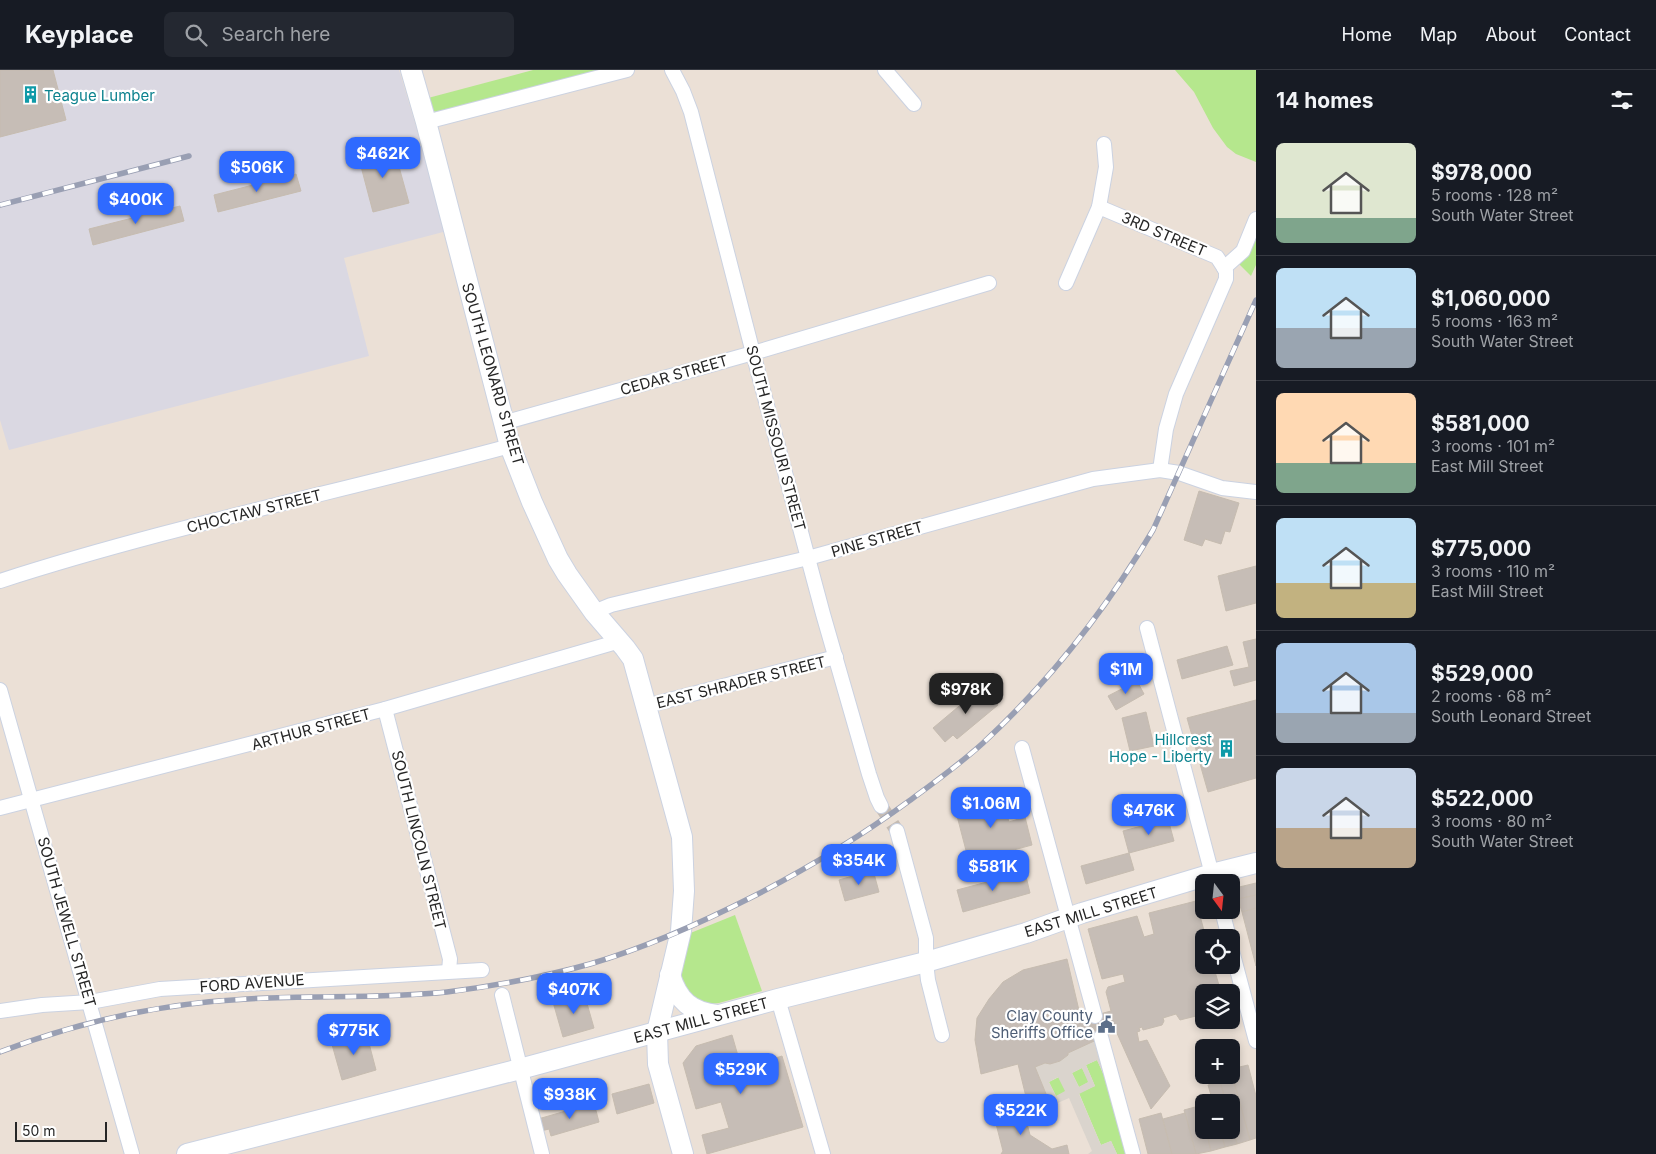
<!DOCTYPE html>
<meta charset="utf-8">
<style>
body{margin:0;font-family:Inter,sans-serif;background:#242831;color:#f1f3f6;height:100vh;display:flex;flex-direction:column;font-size:19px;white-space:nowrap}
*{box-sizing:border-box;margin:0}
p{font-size:16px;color:#9ea1a6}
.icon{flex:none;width:28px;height:28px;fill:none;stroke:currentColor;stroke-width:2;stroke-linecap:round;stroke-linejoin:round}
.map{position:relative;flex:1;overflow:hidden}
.panel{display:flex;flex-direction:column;background:#171b24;width:400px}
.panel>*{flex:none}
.needle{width:32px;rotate:165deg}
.controls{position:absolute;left:1195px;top:804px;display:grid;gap:10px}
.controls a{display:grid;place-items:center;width:45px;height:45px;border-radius:8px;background:#171b24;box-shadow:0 2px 8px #0003;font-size:25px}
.scale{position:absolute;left:15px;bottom:12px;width:92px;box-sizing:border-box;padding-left:5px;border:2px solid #262626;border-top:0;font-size:14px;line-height:18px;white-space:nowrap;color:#262626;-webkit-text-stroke:4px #fff;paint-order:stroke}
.price{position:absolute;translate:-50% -42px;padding:0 11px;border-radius:10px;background:#2f6aff;color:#fff;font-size:16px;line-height:32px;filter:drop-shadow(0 1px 2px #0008)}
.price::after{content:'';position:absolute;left:50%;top:30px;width:15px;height:11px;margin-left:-8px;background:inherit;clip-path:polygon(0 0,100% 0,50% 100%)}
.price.on{background:#222;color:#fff}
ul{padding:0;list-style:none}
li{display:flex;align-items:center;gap:15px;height:125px;padding:0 20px}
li+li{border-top:1px solid #363941}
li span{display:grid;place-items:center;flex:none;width:140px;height:100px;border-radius:8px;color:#555}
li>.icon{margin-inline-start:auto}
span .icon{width:60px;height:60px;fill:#fffc;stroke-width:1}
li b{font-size:21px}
h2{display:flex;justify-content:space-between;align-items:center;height:60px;padding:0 20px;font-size:21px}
header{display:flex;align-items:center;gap:30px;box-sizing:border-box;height:70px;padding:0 25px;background:#171b24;border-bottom:1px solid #363941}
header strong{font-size:24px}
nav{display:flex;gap:28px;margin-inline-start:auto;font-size:18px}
.search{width:350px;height:45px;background:#242831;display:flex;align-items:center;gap:12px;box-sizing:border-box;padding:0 18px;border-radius:8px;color:#9ea1a6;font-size:19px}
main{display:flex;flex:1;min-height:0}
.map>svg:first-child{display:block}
.industrial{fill:#dad8e2}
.green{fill:#b5e78d}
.plaza{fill:#dad4cd;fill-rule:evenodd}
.building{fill:#c6bdb6;stroke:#c6bcb0}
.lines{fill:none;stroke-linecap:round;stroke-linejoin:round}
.street-tunnel{stroke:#c4bbb3;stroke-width:14;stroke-dasharray:14 7;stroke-linecap:butt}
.street-casing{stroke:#cbd2e1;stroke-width:16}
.secondary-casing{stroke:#cbd2e1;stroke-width:22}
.street{stroke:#fff;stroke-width:14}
.secondary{stroke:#fff;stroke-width:20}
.rail-casing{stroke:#999fb3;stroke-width:5.5}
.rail{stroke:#fff;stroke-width:4;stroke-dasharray:11;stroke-linecap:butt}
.labels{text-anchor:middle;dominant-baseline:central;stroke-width:4.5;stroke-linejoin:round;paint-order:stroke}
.culture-label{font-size:15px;fill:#0d838f;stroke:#fff;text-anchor:start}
.street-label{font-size:15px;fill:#262626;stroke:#fff}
.service-label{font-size:15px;fill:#4e5e75;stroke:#fff;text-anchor:end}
</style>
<header>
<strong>Keyplace</strong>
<div class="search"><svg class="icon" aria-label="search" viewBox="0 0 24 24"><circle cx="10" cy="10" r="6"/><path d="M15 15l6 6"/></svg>Search here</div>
<nav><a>Home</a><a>Map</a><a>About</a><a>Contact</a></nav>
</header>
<main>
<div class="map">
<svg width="1256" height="1084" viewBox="0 0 1256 1084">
<rect width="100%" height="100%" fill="#ebe0d6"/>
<path class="industrial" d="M0 0H399L447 161 344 188 369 286 9 380 0 350Z"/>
<g class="green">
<path d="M533 0H606L437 43 432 40 428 28Z"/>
<path d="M1175 0H1256V92L1236 84 1227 77 1213 58 1194 22Z"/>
<path d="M1256 157V195L1251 206 1239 194Z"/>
<path d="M735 845 762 921 719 933 702 935 690 928 678 902 688 864Z"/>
<path d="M1097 990 1107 1012 1126 1084H1117L1111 1071 1101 1075 1079 1023 1095 1016 1086 995Z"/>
<path d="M1082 998 1089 1012 1079 1017 1072 1003Z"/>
<path d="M1059 1007 1066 1022 1056 1026 1049 1012Z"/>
</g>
<path class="plaza" d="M1096 970 1107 1012 1097 990 1086 995 1095 1016 1079 1024 1101 1075 1111 1071 1117 1084H1088L1092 1081 1069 1028 1051 1036 1035 997 1045 993 1050 994 1060 991 1068 985V983ZM1082 998 1088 1012 1079 1017 1072 1003ZM1058 1007 1065 1021 1056 1026 1049 1012Z"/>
<g class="building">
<path d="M0 0H53L66 50 0 67Z"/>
<path d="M393 75 409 133 373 142 358 85Z"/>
<path d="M296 104 301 121 218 142 214 125Z"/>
<path d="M180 136 184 151 93 175 89 159Z"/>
<path d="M1199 421 1239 433 1230 462 1225 461 1221 474 1205 469 1202 476 1184 470Z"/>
<path d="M1256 496V533L1226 541 1218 506Z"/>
<path d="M1256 569V610L1234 616 1230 601 1249 597 1243 572Z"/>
<path d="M1227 576 1233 595 1182 609 1177 590Z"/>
<path d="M1137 611 1144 624 1116 640 1108 626Z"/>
<path d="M983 616 998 635 957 669 953 665 945 672 933 658Z"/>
<path d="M1256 630V708L1208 722 1187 648Z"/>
<path d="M1146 642 1154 676 1130 681 1122 648Z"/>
<path d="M1001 724 1009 752 1025 747 1032 775 969 792 956 742 968 733Z"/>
<path d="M1168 749 1174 771 1129 783 1123 761Z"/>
<path d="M1129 783 1134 800 1086 814 1081 796Z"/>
<path d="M873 800 879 822 845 831 839 810Z"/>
<path d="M1025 802 1030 823 963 842 957 820Z"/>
<path d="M1256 813V825L1238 829 1235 818Z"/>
<path d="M1256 825V838L1242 842 1238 829Z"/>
<path d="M1196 831 1206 868H1204L1203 879 1204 895H1213L1221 922H1204V944L1180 950 1176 944 1163 948 1164 951 1162 955 1143 960 1142 957 1139 958 1140 961 1137 962 1139 972 1147 970 1170 1016 1151 1039 1116 961 1068 983V985L1060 991 1050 994 1045 993 1035 997 1051 1036 1040 1038 1039 1033 1028 1035 1018 994 981 1004 975 970 977 948 989 929 1003 912 1023 900 1067 889 1081 949 1111 941 1106 922 1108 917 1125 912 1123 904 1102 909 1088 859 1137 846 1144 867 1154 864 1149 843Z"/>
<path d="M1256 838V896L1242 842Z"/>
<path d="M584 923 594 958 563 967 553 932Z"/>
<path d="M366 962 376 1000 342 1010 331 971Z"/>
<path d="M732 965 745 1010 759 1006 756 994 782 986 803 1057 707 1084 702 1065 729 1058 721 1032 696 1039 683 993 696 976Z"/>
<path d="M1248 995 1256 1026V1068L1250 1070 1231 1003V999Z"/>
<path d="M1233 1008 1250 1070 1237 1074 1231 1053V1032H1226L1220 1012Z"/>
<path d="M1220 1012 1226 1032H1213L1208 1015Z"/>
<path d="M649 1014 654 1033 617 1044 612 1024Z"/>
<path d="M594 1033 599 1052 551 1066 549 1059 541 1061 538 1049Z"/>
<path d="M1204 1034V1053L1199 1036Z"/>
<path d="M1199 1036 1204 1053V1060H1206L1211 1081 1196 1084 1184 1040Z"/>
<path d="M1023 1038 1030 1065 1052 1079 1067 1075 1069 1084H1001L1003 1081 994 1046Z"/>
<path d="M1161 1043 1172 1084H1148L1139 1049Z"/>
<path d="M1185 1043 1196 1084H1172L1163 1049Z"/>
<path d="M1231 1053 1237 1074 1225 1077 1220 1060H1231Z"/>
<path d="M1206 1060H1220L1225 1077 1211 1081Z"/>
</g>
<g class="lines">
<g class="street-tunnel">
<path d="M881 736 897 761"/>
<path d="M1095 946 1101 967"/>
</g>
<defs>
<g id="street">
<path d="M672 0 683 21 691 42 753 283 823 544 869 704 877 728 881 736"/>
<path d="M885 0 914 34"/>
<path d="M426 52 627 0"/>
<path d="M1099 137 1217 187 1226 201V209L1176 324 1166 359 1160 400"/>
<path d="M1224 198 1243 181 1256 149"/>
<path d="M1066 213 1099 137 1106 97 1104 74"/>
<path d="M503 353 753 283 989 213"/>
<path d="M0 511C167 457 340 422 510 376"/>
<path d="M594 542 611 535 808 488 1093 409 1160 400 1179 403 1222 418 1256 422"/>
<path d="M1147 558 1214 812"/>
<path d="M0 620 132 1084"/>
<path d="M646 636 836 587"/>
<path d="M385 639 450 889 449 901"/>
<path d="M1022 678 1095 946"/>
<path d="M0 738 385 639 620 571"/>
<path d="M897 761 926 868V892L928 910 942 965"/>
<path d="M1222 840 1229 868"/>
<path d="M1231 877 1256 971"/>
<path d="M502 925 542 1084"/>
<path d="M778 929 823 1084"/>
<path d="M0 941 42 935 90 932 160 919 482 900"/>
<path d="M1101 967 1133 1084"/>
</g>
<g id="secondary">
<path d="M411 0 426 52 510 376 532 432 558 489 567 504 594 542 625 578 633 589 682 767 684 821 681 861 657 962 658 994 683 1084"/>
<path d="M670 905C678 931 691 942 717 945"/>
<path d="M187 1084 520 999 778 929 926 892 1026 863 1082 843 1212 804 1256 793"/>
</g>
</defs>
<use href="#street" class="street-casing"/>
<use href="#secondary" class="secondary-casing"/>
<use href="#street" class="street"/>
<use href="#secondary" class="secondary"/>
<defs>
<g id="rail">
<path d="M0 135 189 86"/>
<path d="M0 982C78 952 163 933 247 929 313 925 380 929 447 922 495 916 543 907 590 894 648 877 703 852 756 825 810 797 861 766 909 731 935 712 960 694 983 673 1050 611 1107 538 1153 460L1256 230"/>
</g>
</defs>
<use href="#rail" class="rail-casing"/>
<use href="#rail" class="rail"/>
</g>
<defs>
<symbol id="building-bare" viewBox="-9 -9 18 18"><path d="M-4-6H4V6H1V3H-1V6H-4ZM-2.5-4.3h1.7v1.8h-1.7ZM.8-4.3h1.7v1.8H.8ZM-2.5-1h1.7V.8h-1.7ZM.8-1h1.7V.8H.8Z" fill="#0f9aa8" stroke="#fff" stroke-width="2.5" paint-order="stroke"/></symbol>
<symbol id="civic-bare" viewBox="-9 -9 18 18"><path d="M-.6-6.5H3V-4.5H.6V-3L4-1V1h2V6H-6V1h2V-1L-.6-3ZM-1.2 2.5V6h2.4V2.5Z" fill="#5c6f8a" stroke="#fff" stroke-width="2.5" paint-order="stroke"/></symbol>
</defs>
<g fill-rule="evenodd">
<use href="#building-bare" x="18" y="12" width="25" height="25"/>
<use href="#building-bare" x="1214" y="666" width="25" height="25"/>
<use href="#civic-bare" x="1094" y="942" width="25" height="25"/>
</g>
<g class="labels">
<g class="culture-label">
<text x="44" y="25">Teague Lumber</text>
<text x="1212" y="669" text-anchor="end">Hillcrest<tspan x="1212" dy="17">Hope - Liberty</tspan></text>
</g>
<g class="street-label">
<text transform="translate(1164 164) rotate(23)">3RD STREET</text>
<text transform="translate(493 304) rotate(74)">SOUTH LEONARD STREET</text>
<text transform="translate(674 305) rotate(-16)">CEDAR STREET</text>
<text transform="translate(776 368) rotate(75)">SOUTH MISSOURI STREET</text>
<text transform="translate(254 441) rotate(-14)">CHOCTAW STREET</text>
<text transform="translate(877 469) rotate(-16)">PINE STREET</text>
<text transform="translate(741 612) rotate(-14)">EAST SHRADER STREET</text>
<text transform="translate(311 659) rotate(-15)">ARTHUR STREET</text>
<text transform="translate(419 770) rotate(76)">SOUTH LINCOLN STREET</text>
<text transform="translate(1091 842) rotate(-17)">EAST MILL STREET</text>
<text transform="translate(67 852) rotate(74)">SOUTH JEWELL STREET</text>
<text transform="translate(252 913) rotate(-4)">FORD AVENUE</text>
<text transform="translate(701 950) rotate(-15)">EAST MILL STREET</text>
</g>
<g class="service-label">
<text x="1093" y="945">Clay County<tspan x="1093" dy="17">Sheriffs Office</tspan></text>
</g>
</g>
</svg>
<div class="controls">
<a><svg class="needle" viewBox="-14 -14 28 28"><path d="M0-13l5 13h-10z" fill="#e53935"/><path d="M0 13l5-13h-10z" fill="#9ea1a6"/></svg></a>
<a><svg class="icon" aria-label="locate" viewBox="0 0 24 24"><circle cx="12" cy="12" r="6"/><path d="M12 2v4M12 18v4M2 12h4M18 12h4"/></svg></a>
<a><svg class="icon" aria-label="layers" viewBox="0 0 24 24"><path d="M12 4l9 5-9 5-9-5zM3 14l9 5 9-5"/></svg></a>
<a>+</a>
<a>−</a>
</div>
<div class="scale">50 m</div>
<b class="price" style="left:383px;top:109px">$462K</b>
<b class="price" style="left:257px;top:123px">$506K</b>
<b class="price" style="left:136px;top:155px">$400K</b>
<b class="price" style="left:1126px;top:625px">$1M</b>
<b class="price on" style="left:966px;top:645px">$978K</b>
<b class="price" style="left:991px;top:759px">$1.06M</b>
<b class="price" style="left:1149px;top:766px">$476K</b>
<b class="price" style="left:859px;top:816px">$354K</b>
<b class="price" style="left:993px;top:822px">$581K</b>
<b class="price" style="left:574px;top:945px">$407K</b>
<b class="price" style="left:354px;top:986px">$775K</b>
<b class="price" style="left:741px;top:1025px">$529K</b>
<b class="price" style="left:570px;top:1050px">$938K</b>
<b class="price" style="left:1021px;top:1066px">$522K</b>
</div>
<section class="panel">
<h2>14 homes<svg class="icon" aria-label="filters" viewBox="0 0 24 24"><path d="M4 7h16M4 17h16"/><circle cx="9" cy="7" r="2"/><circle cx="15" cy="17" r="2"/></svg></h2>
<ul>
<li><span style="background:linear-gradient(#dfe7d0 75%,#7fa58c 0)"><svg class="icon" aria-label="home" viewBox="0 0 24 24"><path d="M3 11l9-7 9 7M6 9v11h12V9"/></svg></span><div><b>$978,000</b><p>5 rooms · 128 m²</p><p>South Water Street</p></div></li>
<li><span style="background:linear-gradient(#bfe0f5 60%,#9aa5b1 0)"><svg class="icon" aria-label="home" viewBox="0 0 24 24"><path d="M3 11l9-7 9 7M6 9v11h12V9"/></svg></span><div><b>$1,060,000</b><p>5 rooms · 163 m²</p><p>South Water Street</p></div></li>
<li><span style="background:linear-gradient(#ffd9b3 70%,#7fa58c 0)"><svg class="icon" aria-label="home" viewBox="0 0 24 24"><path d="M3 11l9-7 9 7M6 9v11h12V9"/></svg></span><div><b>$581,000</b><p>3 rooms · 101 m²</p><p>East Mill Street</p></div></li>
<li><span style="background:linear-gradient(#bfe0f5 65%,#c2b280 0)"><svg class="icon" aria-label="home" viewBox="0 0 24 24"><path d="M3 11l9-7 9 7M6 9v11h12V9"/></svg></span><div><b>$775,000</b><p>3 rooms · 110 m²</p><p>East Mill Street</p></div></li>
<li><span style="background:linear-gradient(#a9c7e8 70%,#9aa5b1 0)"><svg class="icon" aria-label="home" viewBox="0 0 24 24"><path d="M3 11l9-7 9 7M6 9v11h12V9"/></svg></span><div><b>$529,000</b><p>2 rooms · 68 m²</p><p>South Leonard Street</p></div></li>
<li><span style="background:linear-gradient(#c9d6e8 60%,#b9a48a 0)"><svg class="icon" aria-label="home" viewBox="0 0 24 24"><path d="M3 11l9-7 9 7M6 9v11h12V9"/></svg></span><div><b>$522,000</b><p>3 rooms · 80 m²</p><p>South Water Street</p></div></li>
</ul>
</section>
</main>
